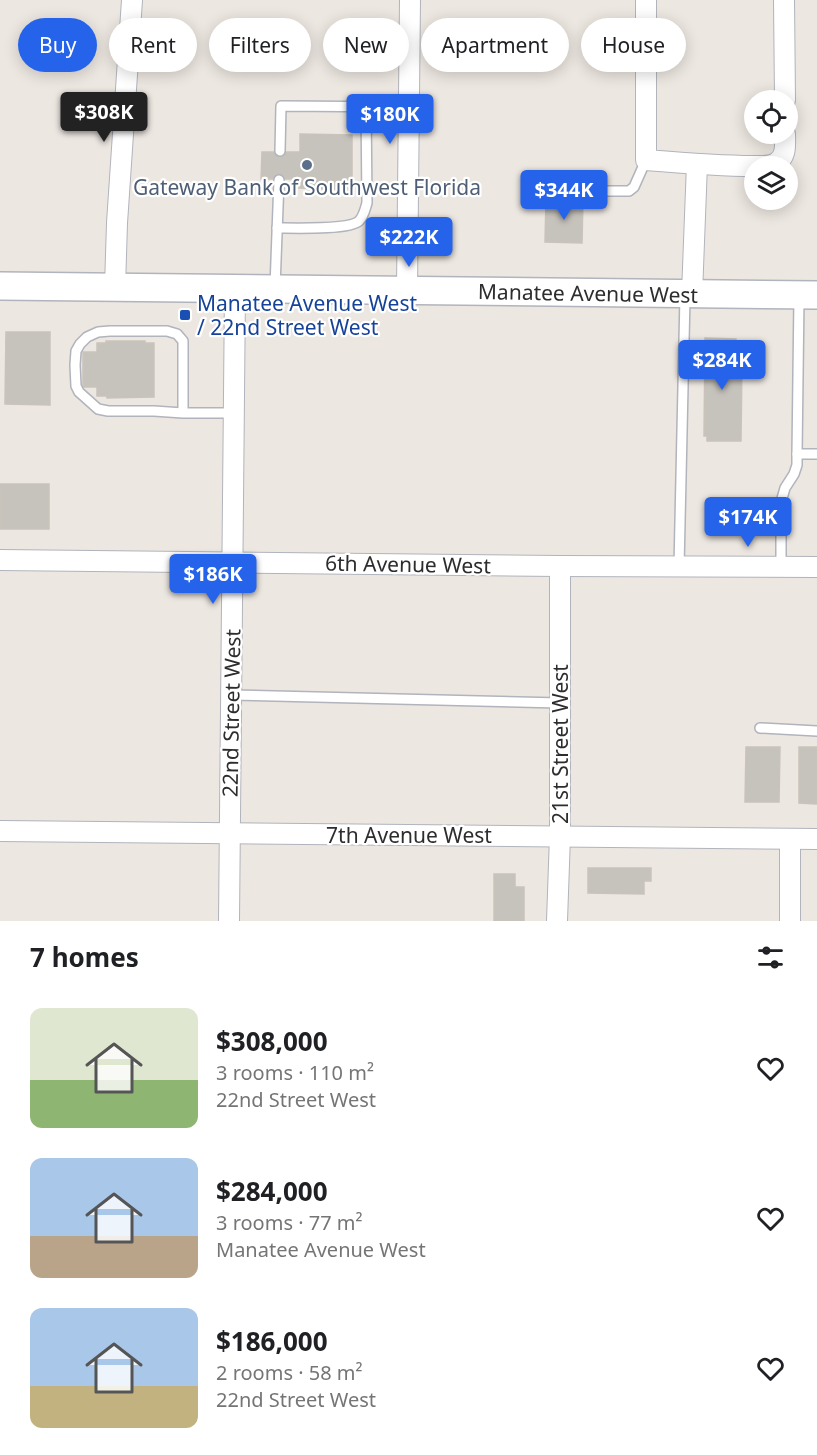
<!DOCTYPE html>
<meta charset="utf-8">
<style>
body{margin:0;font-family:"Noto Sans",sans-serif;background:#f6f6f6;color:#202124;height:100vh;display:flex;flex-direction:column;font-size:22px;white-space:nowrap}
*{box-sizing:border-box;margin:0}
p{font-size:20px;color:#757577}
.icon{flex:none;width:33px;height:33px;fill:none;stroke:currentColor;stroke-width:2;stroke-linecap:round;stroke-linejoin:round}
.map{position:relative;height:921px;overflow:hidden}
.panel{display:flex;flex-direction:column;background:#fff;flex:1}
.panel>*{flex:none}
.banner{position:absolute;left:18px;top:18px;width:782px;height:54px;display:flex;gap:12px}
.buttons{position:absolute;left:744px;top:90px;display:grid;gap:12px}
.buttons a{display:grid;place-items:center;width:54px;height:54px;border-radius:50%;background:#fff;box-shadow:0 3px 15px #0003;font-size:30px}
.price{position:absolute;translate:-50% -51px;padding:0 14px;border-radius:6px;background:#2563eb;color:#fff;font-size:20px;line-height:39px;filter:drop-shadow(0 2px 3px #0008)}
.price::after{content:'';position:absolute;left:50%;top:36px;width:18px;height:14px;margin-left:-9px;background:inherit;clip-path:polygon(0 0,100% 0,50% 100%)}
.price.on{background:#222;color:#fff}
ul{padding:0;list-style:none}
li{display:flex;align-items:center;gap:18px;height:150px;padding:0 30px}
li span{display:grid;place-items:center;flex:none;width:168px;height:120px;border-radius:12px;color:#555}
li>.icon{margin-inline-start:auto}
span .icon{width:72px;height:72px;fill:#fffc;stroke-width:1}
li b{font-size:26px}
h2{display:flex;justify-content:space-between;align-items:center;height:72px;padding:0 30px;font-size:26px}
.pill{padding:0 21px;border-radius:27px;background:#fff;box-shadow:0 3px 15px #0003;font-size:21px;line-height:54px}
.pill.on{background:#2563eb;color:#fff}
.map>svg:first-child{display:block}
.building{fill:#c6c2bc;stroke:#c9c3bb;stroke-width:1.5}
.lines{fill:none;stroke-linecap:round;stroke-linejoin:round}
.lane-casing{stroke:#b1b4bc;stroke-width:12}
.street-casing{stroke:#b1b4bc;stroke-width:22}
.secondary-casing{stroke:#b1b4bc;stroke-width:30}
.lane{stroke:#fff;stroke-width:9}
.street{stroke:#fff;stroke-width:20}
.secondary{stroke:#fff;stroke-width:27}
.service-dot{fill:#5c6f8a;stroke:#fff;stroke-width:2}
.transit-dot{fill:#1a4fb4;stroke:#fff;stroke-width:2}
.labels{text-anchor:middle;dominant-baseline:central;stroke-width:4.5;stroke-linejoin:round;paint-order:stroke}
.service-label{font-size:21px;fill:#4e5e75;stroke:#fff}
.street-label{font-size:21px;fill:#2d2d2d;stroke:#fff}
.transit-label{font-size:21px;fill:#164399;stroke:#fff;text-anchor:start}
</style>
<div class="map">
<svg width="817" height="921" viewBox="0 0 817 921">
<rect width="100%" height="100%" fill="#ede7e1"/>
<g class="building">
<path d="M300 134 352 135V190L299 188V179H261L262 152H300Z"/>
<path d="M546 199H583L582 243 545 242Z"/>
<path d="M6 332H50V405L5 404Z"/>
<path d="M705 338 736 339 735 362H742L741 441H707V436H704Z"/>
<path d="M106 341H145V343H154V397L107 398V396H97V387H83V352H97V343H106Z"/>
<rect x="0" y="484" width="49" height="45"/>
<path d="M746 747H780L779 802H745Z"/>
<path d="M799 747H817V804L799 803Z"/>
<path d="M588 868H651V881H644V894L588 893Z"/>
<path d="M494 874H515V887H524V921H494Z"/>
</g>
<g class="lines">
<defs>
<g id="lane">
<path d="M280 151 281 106 409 107"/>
<path d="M574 191H629L634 187 646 160"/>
<path d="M277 228C293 228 350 230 359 221 364 216 365 209 367 203L366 106"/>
<path d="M275 287 279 180"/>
<path d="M799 297 797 454H817"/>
<path d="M183 413 154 411H108L98 409 79 392 76 386 75 365 76 351 80 344 87 337 98 332 110 331H167L177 334 183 341V413H234"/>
<path d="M679 567 685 296"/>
<path d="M781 567V502L785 488 794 474 797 465V454"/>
<path d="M231 695 560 703"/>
<path d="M760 728 817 731"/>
</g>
<g id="street">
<path d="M646 0V160C682 163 717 166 753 166 760 166 770 167 776 163 787 157 785 144 785 134"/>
<path d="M784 0 785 100"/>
<path d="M115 287 117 223 132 0"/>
<path d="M407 290 410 0"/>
<path d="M692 294 697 164"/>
<path d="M0 560 560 566 817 567"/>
<path d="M0 831 817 839"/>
<path d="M229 921 235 289"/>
<path d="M557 921 560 836V566"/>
<path d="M790 921V839"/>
</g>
<path id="secondary" d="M0 286 817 295"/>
</defs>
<use href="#lane" class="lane-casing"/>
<use href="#street" class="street-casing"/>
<use href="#secondary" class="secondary-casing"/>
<use href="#lane" class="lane"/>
<use href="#street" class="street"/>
<use href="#secondary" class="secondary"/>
</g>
<circle class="service-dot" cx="307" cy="165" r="6"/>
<rect class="transit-dot" x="179" y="309" width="12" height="12" rx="3"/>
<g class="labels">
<g class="service-label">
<text x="307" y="187">Gateway Bank of Southwest Florida</text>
</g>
<g class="street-label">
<text transform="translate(588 293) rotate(1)">Manatee Avenue West</text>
<text transform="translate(408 564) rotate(1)">6th Avenue West</text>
<text transform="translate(231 713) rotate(-89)">22nd Street West</text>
<text transform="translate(560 744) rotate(-90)">21st Street West</text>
<text x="409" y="835">7th Avenue West</text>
</g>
<g class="transit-label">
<text x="197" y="303">Manatee Avenue West<tspan x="197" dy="24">/ 22nd Street West</tspan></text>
</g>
</g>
</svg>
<div class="buttons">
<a><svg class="icon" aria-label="locate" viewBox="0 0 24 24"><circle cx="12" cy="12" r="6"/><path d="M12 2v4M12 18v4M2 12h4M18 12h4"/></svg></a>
<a><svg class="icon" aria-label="layers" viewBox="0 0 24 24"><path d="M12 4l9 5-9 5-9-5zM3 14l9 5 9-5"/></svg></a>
</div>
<b class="price on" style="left:104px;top:143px">$308K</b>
<b class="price" style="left:390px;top:145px">$180K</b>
<b class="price" style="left:564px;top:221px">$344K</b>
<b class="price" style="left:409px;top:268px">$222K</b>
<b class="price" style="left:722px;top:391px">$284K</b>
<b class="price" style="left:748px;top:548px">$174K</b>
<b class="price" style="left:213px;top:605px">$186K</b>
<div class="banner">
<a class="pill on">Buy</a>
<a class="pill">Rent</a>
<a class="pill">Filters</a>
<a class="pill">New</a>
<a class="pill">Apartment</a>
<a class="pill">House</a>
</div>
</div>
<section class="panel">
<h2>7 homes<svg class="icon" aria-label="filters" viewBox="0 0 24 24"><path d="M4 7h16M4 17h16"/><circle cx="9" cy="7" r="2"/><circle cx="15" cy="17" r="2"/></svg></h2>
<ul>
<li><span style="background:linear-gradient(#dfe7d0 60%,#8fb573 0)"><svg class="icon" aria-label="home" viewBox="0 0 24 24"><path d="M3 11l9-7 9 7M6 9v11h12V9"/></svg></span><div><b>$308,000</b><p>3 rooms · 110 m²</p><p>22nd Street West</p></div><svg class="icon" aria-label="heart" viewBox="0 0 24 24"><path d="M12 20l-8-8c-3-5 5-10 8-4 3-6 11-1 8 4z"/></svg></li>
<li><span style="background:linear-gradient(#a9c7e8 65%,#b9a48a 0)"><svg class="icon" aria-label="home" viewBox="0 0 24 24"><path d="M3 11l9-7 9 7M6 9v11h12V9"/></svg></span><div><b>$284,000</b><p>3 rooms · 77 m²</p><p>Manatee Avenue West</p></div><svg class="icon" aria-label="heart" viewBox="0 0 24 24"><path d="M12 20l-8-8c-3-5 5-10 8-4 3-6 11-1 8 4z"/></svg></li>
<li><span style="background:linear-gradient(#a9c7e8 65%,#c2b280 0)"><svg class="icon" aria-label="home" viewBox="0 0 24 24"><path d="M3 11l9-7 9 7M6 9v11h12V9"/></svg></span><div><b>$186,000</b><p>2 rooms · 58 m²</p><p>22nd Street West</p></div><svg class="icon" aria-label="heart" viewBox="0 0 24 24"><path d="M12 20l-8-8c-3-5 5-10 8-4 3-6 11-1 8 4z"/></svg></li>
</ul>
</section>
